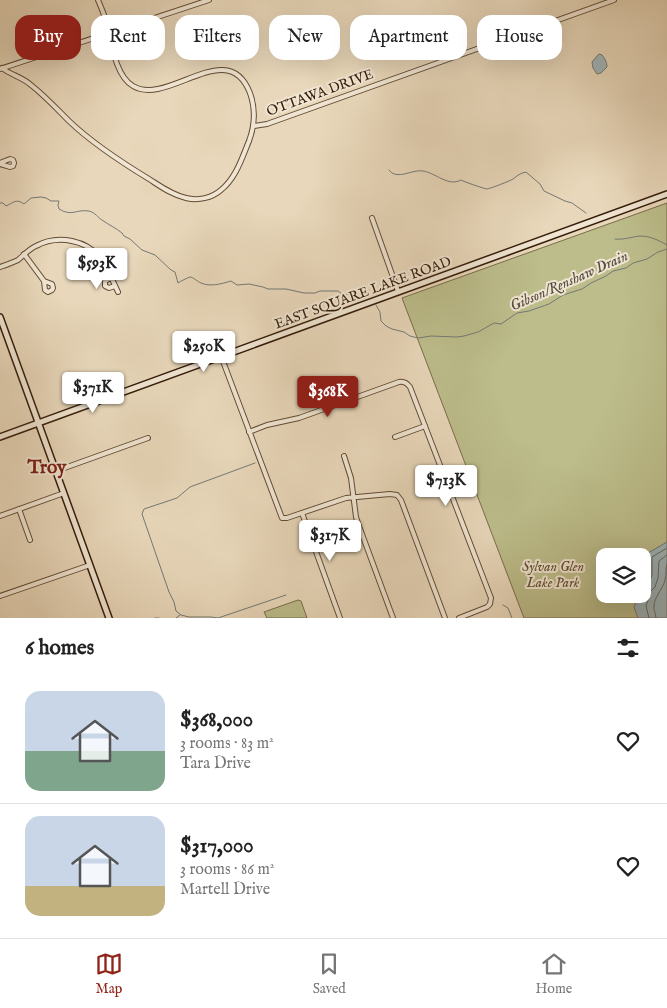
<!DOCTYPE html>
<meta charset="utf-8">
<style>
body{margin:0;font-family:"IM FELL English",serif;background:#f2f2f2;color:#222;height:100vh;display:flex;flex-direction:column;font-size:19px;white-space:nowrap}
*{box-sizing:border-box;margin:0}
p{font-size:16px;color:#767676}
.icon{flex:none;width:28px;height:28px;fill:none;stroke:currentColor;stroke-width:2;stroke-linecap:round;stroke-linejoin:round}
.map{position:relative;height:618px;overflow:hidden}
.panel{display:flex;flex-direction:column;background:#fff;flex:1}
.panel>*{flex:none}
.top-card{position:absolute;left:15px;top:15px;width:638px;height:45px;display:flex;gap:10px}
.fabs{position:absolute;left:596px;top:548px;display:grid;gap:10px}
.fabs a{display:grid;place-items:center;width:55px;height:55px;border-radius:10px;background:#fff;box-shadow:0 5px 20px #0002;font-size:25px}
.price{position:absolute;translate:-50% -42px;padding:0 11px;border-radius:5px;background:#fff;color:#222;font-size:16px;line-height:32px;filter:drop-shadow(0 1px 2px #0008)}
.price::after{content:'';position:absolute;left:50%;top:30px;width:15px;height:11px;margin-left:-8px;background:inherit;clip-path:polygon(0 0,100% 0,50% 100%)}
.price.on{background:#8f2418;color:#fff}
ul{padding:0;list-style:none}
li{display:flex;align-items:center;gap:15px;height:125px;padding:0 25px}
li+li{border-top:1px solid #e0e0e0}
li span{display:grid;place-items:center;flex:none;width:140px;height:100px;border-radius:15px;color:#555}
li>.icon{margin-inline-start:auto}
span .icon{width:60px;height:60px;fill:#fffc;stroke-width:1}
li b{font-size:21px}
h2{display:flex;justify-content:space-between;align-items:center;height:60px;padding:0 25px;font-size:21px}
.tag{padding:0 18px;border-radius:15px;background:#fff;box-shadow:0 5px 20px #0002;font-size:18px;line-height:45px}
.tag.on{background:#8f2418;color:#fff}
.menu{display:flex;justify-content:space-around;align-items:center;height:70px;border-top:1px solid #e0e0e0;background:#fff;font-size:14px;color:#767676}
.menu a{display:grid;justify-items:center;gap:2px}
.menu .on{color:#8f2418}
.map>svg:first-child{display:block}
.green{fill:#bcbd8b;stroke:#786d4a;fill-rule:evenodd}
.water{fill:#9eb6bc;stroke:#747975}
.lines{fill:none;stroke-linecap:round;stroke-linejoin:round}
.shore{stroke:#6a6a63;stroke-width:1}
.stream{stroke:#747975;stroke-width:1}
.street-casing{stroke:#624c36;stroke-width:6}
.secondary-casing{stroke:#351d0a;stroke-width:8}
.street{stroke:#f0e5d2;stroke-width:4}
.secondary{stroke:#f0e5d2;stroke-width:5}
.labels{text-anchor:middle;dominant-baseline:central;stroke-width:4;stroke-linejoin:round;paint-order:stroke}
.street-label{font-size:14px;fill:#351d0a;stroke:#f0e5d2}
.park-label{font-size:14px;font-style:italic;fill:#5e4d31;stroke:#f0e5d2}
.water-label{font-size:15px;font-style:italic;fill:#544b3f;stroke:#f0e5d2}
.district-label{font-size:19px;font-weight:bold;fill:#7a1f14;stroke:#f0e5d2}
</style>
<div class="map">
<svg width="667" height="618" viewBox="0 0 667 618">
<rect width="100%" height="100%" fill="#e8d7ba"/>
<filter id="stains"><feTurbulence type="fractalNoise" baseFrequency=".004" numOctaves="4"/><feColorMatrix values="0 0 0 0 .2 0 0 0 0 .09 0 0 0 0 .02 0 0 0 .5 -.17"/></filter>
<radialGradient id="worn" r=".72"><stop offset=".6" stop-color="#630" stop-opacity="0"/><stop offset="1" stop-color="#630" stop-opacity=".3"/></radialGradient>
<g class="green">
<path d="M667 203V618H524L402 298ZM605 556H642V594H605Z"/>
<path d="M298 600 301 601 307 618H267L264 612Z"/>
</g>
<g class="water">
<path d="M599 54 602 55C605 59 607 62 607 67L601 73 597 74 593 68 592 62 597 56Z"/>
<path d="M667 542V618H638L634 607 639 594H642L643 585 647 575V556L648 553Z"/>
</g>
<g class="lines">
<g class="shore">
<path d="M642 587 648 585 652 575V557L667 548"/>
<path d="M649 618 646 606 649 598V593L655 587 658 578 659 561 667 555"/>
<path d="M656 618C656 614 653 609 654 606 654 597 663 589 665 580 667 574 665 569 667 564"/>
</g>
<g class="stream">
<path d="M389 170C397 181 412 169 423 171 436 173 448 187 461 180 462 181 485 189 487 189 489 189 510 181 513 179 517 176 520 173 526 172L540 184 544 191 565 201 572 203 586 213"/>
<path d="M0 203H3L6 206C13 203 16 198 24 204L31 198 41 197 46 198 51 201H59L58 205 59 209C72 217 76 209 89 211 96 213 97 217 102 220 109 225 116 228 122 233L124 236 130 239 142 250 155 255 171 270 175 272 178 283C181 281 187 278 190 277 193 277 198 282 201 283 210 287 221 284 231 281L237 285 249 284 263 287 268 289H286L304 293H315L320 291H338L342 294 356 295 364 298"/>
<path d="M615 239C624 240 631 237 640 236 650 236 658 240 667 245"/>
<path d="M376 305 380 312 381 321 386 326 392 329 404 332 410 336 418 338 431 336 457 337 464 336 478 332 494 323 501 324 517 313 529 311 549 304 563 295 582 289 591 283 606 276 613 271 626 268 633 263 647 259 658 252 667 249"/>
<path d="M255 463 190 487 177 498 144 509 142 514 169 592 174 602 176 611 181 615 189 617H211L218 618 286 595"/>
<path d="M503 605 508 608 512 618"/>
<path d="M155 618H159"/>
<path d="M176 618 180 615"/>
</g>
<defs>
<g id="street">
<path d="M2 68C11 75 22 77 31 85 45 96 57 109 69 121 93 144 121 162 149 179 160 186 172 195 186 198 198 201 212 198 221 190 236 178 242 158 249 141 255 125 256 110 250 93 228 35 168 107 133 86 115 76 111 40 106 21 104 14 101 7 98 0"/>
<path d="M0 69 209 0"/>
<path d="M254 126 267 124 614 0"/>
<path d="M0 163 10 159 13 160 14 163 13 166 10 167 0 164"/>
<path d="M372 218 398 291"/>
<path d="M24 254 44 281 45 290 48 292 52 290 53 288 52 284 44 281"/>
<path d="M0 267C6 265 12 263 18 260 24 255 29 249 36 246 58 234 88 240 102 260 108 270 113 281 118 292"/>
<path d="M111 278 105 281V286L109 288 115 286"/>
<path d="M221 356 282 518H287L346 498 390 494 397 495 401 500 445 618"/>
<path d="M249 432 267 425 299 418 399 382C404 381 407 383 410 387L491 598 490 604 487 607 459 618"/>
<path d="M395 437 425 426"/>
<path d="M344 456 351 478 356 517 359 526 393 618"/>
<path d="M56 471 148 438"/>
<path d="M19 509 30 540"/>
<path d="M302 513 340 618"/>
<path d="M0 516 64 493"/>
<path d="M0 596 90 565"/>
</g>
<g id="secondary">
<path d="M0 317 109 618"/>
<path d="M0 437 667 194"/>
</g>
</defs>
<use href="#street" class="street-casing"/>
<use href="#secondary" class="secondary-casing"/>
<use href="#street" class="street"/>
<use href="#secondary" class="secondary"/>
</g>
<g class="labels">
<g class="street-label">
<text transform="translate(320 93) rotate(-20)">OTTAWA DRIVE</text>
<text transform="translate(363 293) rotate(-20)">EAST SQUARE LAKE ROAD</text>
</g>
<g class="park-label">
<text x="553" y="567">Sylvan Glen<tspan x="553" dy="16">Lake Park</tspan></text>
</g>
<g class="water-label">
<text transform="translate(569 281) rotate(-24)">Gibson/Renshaw Drain</text>
</g>
<g class="district-label">
<text x="47" y="468">Troy</text>
</g>
</g>
<rect width="100%" height="100%" filter="url(#stains)"/>
<rect width="100%" height="100%" fill="url(#worn)"/>
</svg>
<div class="fabs">
<a><svg class="icon" aria-label="layers" viewBox="0 0 24 24"><path d="M12 4l9 5-9 5-9-5zM3 14l9 5 9-5"/></svg></a>
</div>
<b class="price" style="left:97px;top:290px">$593K</b>
<b class="price" style="left:204px;top:373px">$250K</b>
<b class="price" style="left:93px;top:414px">$371K</b>
<b class="price on" style="left:328px;top:418px">$368K</b>
<b class="price" style="left:446px;top:507px">$713K</b>
<b class="price" style="left:330px;top:562px">$317K</b>
<div class="top-card">
<a class="tag on">Buy</a>
<a class="tag">Rent</a>
<a class="tag">Filters</a>
<a class="tag">New</a>
<a class="tag">Apartment</a>
<a class="tag">House</a>
</div>
</div>
<section class="panel">
<h2>6 homes<svg class="icon" aria-label="filters" viewBox="0 0 24 24"><path d="M4 7h16M4 17h16"/><circle cx="9" cy="7" r="2"/><circle cx="15" cy="17" r="2"/></svg></h2>
<ul>
<li><span style="background:linear-gradient(#c9d6e8 60%,#7fa58c 0)"><svg class="icon" aria-label="home" viewBox="0 0 24 24"><path d="M3 11l9-7 9 7M6 9v11h12V9"/></svg></span><div><b>$368,000</b><p>3 rooms · 83 m²</p><p>Tara Drive</p></div><svg class="icon" aria-label="heart" viewBox="0 0 24 24"><path d="M12 20l-8-8c-3-5 5-10 8-4 3-6 11-1 8 4z"/></svg></li>
<li><span style="background:linear-gradient(#c9d6e8 70%,#c2b280 0)"><svg class="icon" aria-label="home" viewBox="0 0 24 24"><path d="M3 11l9-7 9 7M6 9v11h12V9"/></svg></span><div><b>$317,000</b><p>3 rooms · 86 m²</p><p>Martell Drive</p></div><svg class="icon" aria-label="heart" viewBox="0 0 24 24"><path d="M12 20l-8-8c-3-5 5-10 8-4 3-6 11-1 8 4z"/></svg></li>
</ul>
</section>
<nav class="menu">
<a class="on"><svg class="icon" aria-label="map" viewBox="0 0 24 24"><path d="M3 6l6-2 6 2 6-2v14l-6 2-6-2-6 2zM9 4v14M15 6v14"/></svg>Map</a>
<a><svg class="icon" aria-label="saved" viewBox="0 0 24 24"><path d="M7 4h10v16l-5-4-5 4z"/></svg>Saved</a>
<a><svg class="icon" aria-label="home" viewBox="0 0 24 24"><path d="M3 11l9-7 9 7M6 9v11h12V9"/></svg>Home</a>
</nav>
